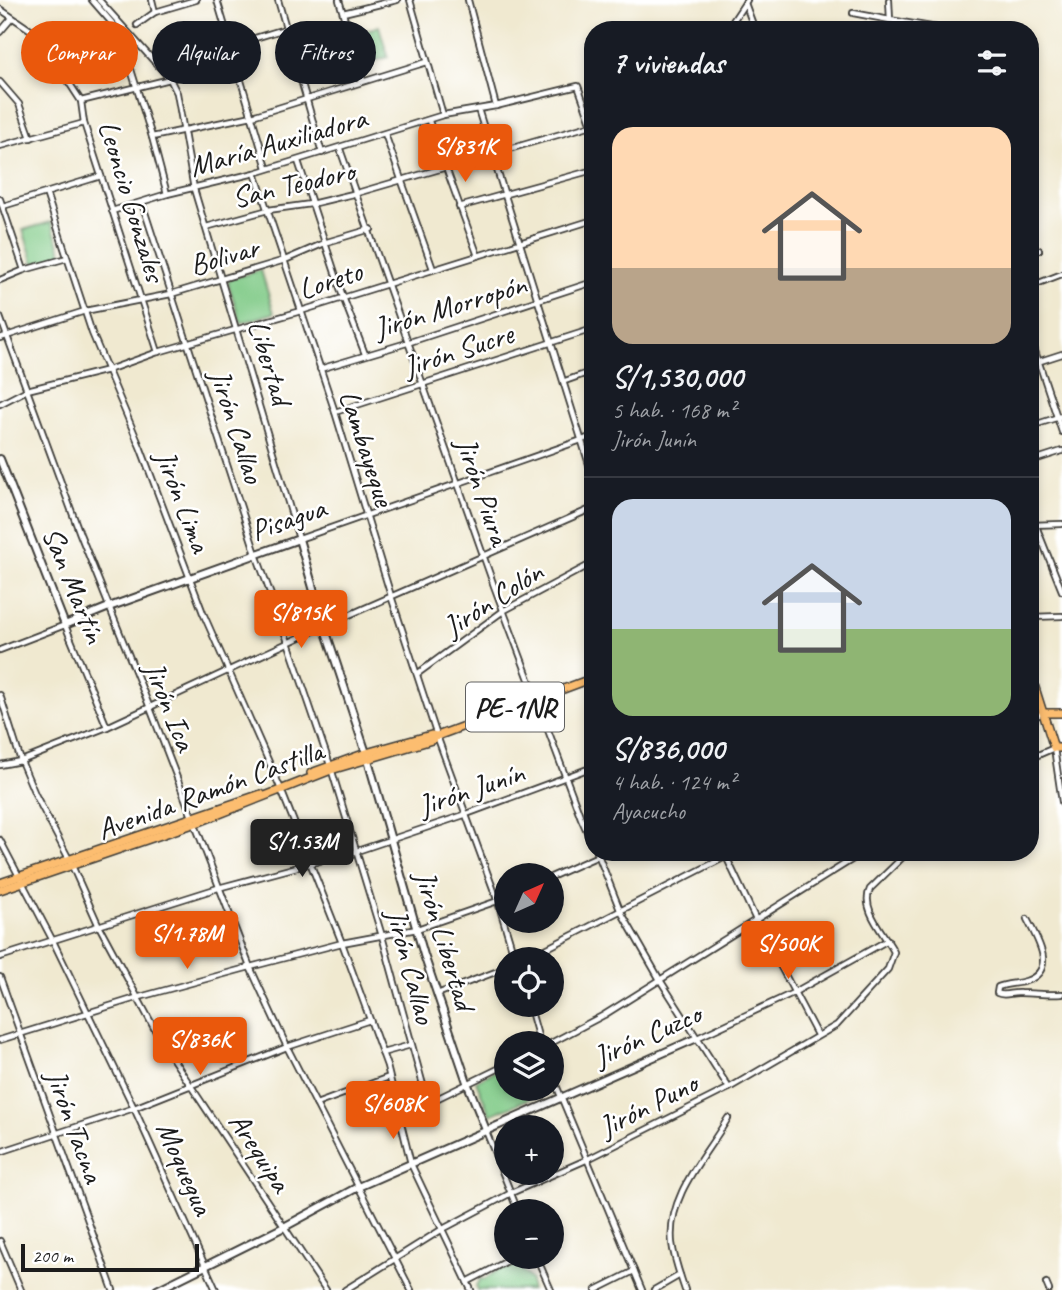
<!DOCTYPE html>
<html lang="es">
<meta charset="utf-8">
<style>
body{margin:0;font-family:Caveat,sans-serif;background:#20242c;color:#f1f3f6;height:100vh;display:flex;flex-direction:column;font-size:26px;white-space:nowrap}
*{box-sizing:border-box;margin:0}
p{font-size:23px;color:#9ea1a6}
.icon{flex:none;width:38px;height:38px;fill:none;stroke:currentColor;stroke-width:2;stroke-linecap:round;stroke-linejoin:round}
.map{position:relative;flex:1;overflow:hidden}
.side{position:absolute;left:584px;top:21px;width:455px;height:840px;display:flex;flex-direction:column;background:#171b24;border-radius:28px;box-shadow:0 4px 10px #0003}
.side>*{flex:none}
.guide{position:absolute;left:21px;top:21px;width:458px;height:63px;display:flex;gap:14px}
.needle{width:46px;rotate:45deg}
.buttons{position:absolute;left:494px;top:863px;display:grid;gap:14px}
.buttons a{display:grid;place-items:center;width:70px;height:70px;border-radius:50%;background:#171b24;box-shadow:0 4px 10px #0003;font-size:35px}
.scale{position:absolute;left:21px;bottom:18px;width:178px;box-sizing:border-box;padding-left:7px;border:4px solid #1c1c1c;border-top:0;font-size:19px;line-height:24px;white-space:nowrap;color:#1c1c1c;-webkit-text-stroke:5px #fff;paint-order:stroke}
.price{position:absolute;translate:-50% -60px;padding:0 16px;border-radius:7px;background:#ea580c;color:#fff;font-size:23px;line-height:46px;filter:drop-shadow(0 2px 4px #0008)}
.price::after{content:'';position:absolute;left:50%;top:42px;width:21px;height:16px;margin-left:-10px;background:inherit;clip-path:polygon(0 0,100% 0,50% 100%)}
.price.on{background:#222;color:#fff}
ul{padding:0;list-style:none}
li{display:grid;align-content:center;gap:14px;height:371px;padding:0 28px}
li+li{border-top:2px solid #363941}
li span{display:grid;place-items:center;height:217px;border-radius:21px;color:#555}
li>.icon{margin-inline-start:auto}
span .icon{width:126px;height:126px;fill:#fffc;stroke-width:1}
li b{font-size:30px}
h2{display:flex;justify-content:space-between;align-items:center;height:84px;padding:0 28px;font-size:30px}
.pill{padding:0 24px;border-radius:32px;background:#171b24;box-shadow:0 4px 10px #0003;font-size:24px;line-height:63px}
.pill.on{background:#ea580c;color:#fff}
.map>svg:first-child{display:block}
.green{fill:#81cb88;stroke:#4e7452;stroke-width:2}
.lines{fill:none;stroke-linecap:round;stroke-linejoin:round}
.minor-casing{stroke:#3c3b37;stroke-width:8}
.tertiary-casing{stroke:#3c3b37;stroke-width:10}
.primary-casing{stroke:#3c3b37;stroke-width:10}
.minor{stroke:#fff;stroke-width:4.5}
.tertiary{stroke:#fff;stroke-width:6}
.primary{stroke:#fcbd6f;stroke-width:7}
.labels{text-anchor:middle;dominant-baseline:central;stroke-width:5;stroke-linejoin:round;paint-order:stroke}
.shield{fill:#fff;stroke:#606060;stroke-width:2}
.shield-label{font-size:28px;font-weight:bold;fill:#1c1c1c}
.street-label{font-size:30px;fill:#1c1c1c;stroke:#fff}
</style>
<div class="map">
<svg width="1062" height="1290" viewBox="0 0 1062 1290">
<rect width="100%" height="100%" fill="#fff"/>
<filter id="ink" filterUnits="userSpaceOnUse"><feTurbulence type="fractalNoise" baseFrequency=".0143" numOctaves="2"/><feDisplacementMap in="SourceGraphic" scale="14" xChannelSelector="R" yChannelSelector="G"/><feConvolveMatrix kernelMatrix="1 2 1 2 8 2 1 2 1" color-interpolation-filters="sRGB"/></filter>
<filter id="wash" filterUnits="userSpaceOnUse"><feTurbulence type="fractalNoise" baseFrequency=".00686" numOctaves="4" result="noise"/><feDisplacementMap in="SourceGraphic" scale="28" xChannelSelector="R" yChannelSelector="G"/><feGaussianBlur stdDeviation="1.57" result="paint"/><feColorMatrix in="noise" values="0 0 0 0 0 0 0 0 0 0 0 0 0 0 0 0 0 1.4 0 .05"/><feComposite in="paint" operator="in"/></filter>
<g filter="url(#wash)">
<rect width="100%" height="100%" fill="#f0e9d0"/>
<g class="green">
<path d="M379 26 388 57 371 62 361 32Z"/>
<path d="M51 222 63 256 34 264 23 230Z"/>
<path d="M261 270 274 313 241 323 228 283 230 279Z"/>
<path d="M506 1065V1088H551V1084L553 1089 490 1115 476 1081Z"/>
<path d="M516 1263 531 1280V1290H477L476 1285 481 1278 484 1280 499 1269Z"/>
</g>
</g>
<g filter="url(#ink)">
<g class="lines">
<defs>
<g id="minor">
<path d="M92 0 119 31"/>
<path d="M99 0 170 79 177 93 194 189 299 539 593 436"/>
<path d="M152 0 155 12"/>
<path d="M217 0 267 168"/>
<path d="M278 0 322 153"/>
<path d="M339 0 363 81"/>
<path d="M410 0 443 115"/>
<path d="M468 0 496 106"/>
<path d="M889 0 890 20 949 30"/>
<path d="M745 3 755 30"/>
<path d="M0 9 38 35 81 101 84 123 158 352"/>
<path d="M343 13 397 0"/>
<path d="M853 13 890 20"/>
<path d="M137 25 155 12 196 0"/>
<path d="M121 26 119 31 152 137 167 194"/>
<path d="M727 30 747 0"/>
<path d="M0 32 12 18"/>
<path d="M232 45 288 28"/>
<path d="M0 82 19 104 31 138"/>
<path d="M81 101 170 79 236 60"/>
<path d="M478 109 593 477"/>
<path d="M429 121 478 256"/>
<path d="M385 134 433 269"/>
<path d="M152 137 252 116 427 62"/>
<path d="M0 146 84 123"/>
<path d="M340 149 494 586 581 818 593 845"/>
<path d="M298 161 343 297 365 354"/>
<path d="M255 173 335 412 391 596 437 736 498 902 515 959"/>
<path d="M46 193 92 333 141 449 203 613 280 787 342 943 387 1066 411 1164 471 1290"/>
<path d="M0 199 24 270"/>
<path d="M142 203 256 554 288 642 330 765 382 936 428 1103"/>
<path d="M3 206 101 176"/>
<path d="M459 207 593 170"/>
<path d="M112 211 167 194 255 173 443 115 496 106 578 86 593 128"/>
<path d="M206 227 268 210 311 204 357 193 592 125"/>
<path d="M1031 252 1039 250"/>
<path d="M0 280 24 270 67 258"/>
<path d="M1031 286 1062 274"/>
<path d="M0 317 80 534 150 708 250 967 287 1047 411 1290"/>
<path d="M0 338 85 311 171 294 285 260 327 242 371 229"/>
<path d="M1031 339 1062 432"/>
<path d="M1031 364 1062 354"/>
<path d="M320 369 410 342 593 282"/>
<path d="M565 381 593 371"/>
<path d="M0 404 27 390 108 370 158 352 301 311 593 220"/>
<path d="M335 412 593 329"/>
<path d="M1031 426 1062 416"/>
<path d="M1031 461 1062 451"/>
<path d="M1031 525 1062 524"/>
<path d="M1036 526 1062 591"/>
<path d="M1031 617 1062 616"/>
<path d="M0 650 65 625 107 727"/>
<path d="M417 674 503 611 593 563"/>
<path d="M0 695 21 761 35 794 69 859 98 924 161 1041 326 1290"/>
<path d="M1031 718 1043 713"/>
<path d="M1031 758 1054 748 1062 802"/>
<path d="M0 765 21 761 107 727 324 626 593 508"/>
<path d="M0 840 53 941 134 1108 216 1290"/>
<path d="M597 852 620 910 660 980 729 1088"/>
<path d="M724 852 756 920 817 1035"/>
<path d="M551 877 607 852"/>
<path d="M1027 919C1037 939 1058 970 1026 981 1017 984 1007 983 998 987L997 993C1005 997 1011 992 1020 993 1034 993 1047 995 1062 994"/>
<path d="M0 957 218 888 357 851 464 815 593 767"/>
<path d="M526 959 735 852"/>
<path d="M0 977 113 1290"/>
<path d="M437 994 506 968"/>
<path d="M529 1004 540 1043"/>
<path d="M697 1038 793 993 888 940"/>
<path d="M0 1040 136 998 250 967 342 943 417 929 506 898"/>
<path d="M551 1043 604 1015 864 852"/>
<path d="M382 1053 411 1045"/>
<path d="M551 1073 642 1290"/>
<path d="M316 1104 389 1077"/>
<path d="M398 1113 428 1103 506 1065"/>
<path d="M486 1131 518 1211"/>
<path d="M0 1152 134 1108 287 1047 370 1020"/>
<path d="M0 1241 21 1290"/>
<path d="M536 1256 551 1290"/>
<path d="M467 1282 517 1256"/>
<path d="M1046 1283 1049 1290"/>
<path d="M345 1290 441 1230 511 1193 586 1160 729 1088 837 1025 888 969 894 952C885 934 860 909 870 889L908 852"/>
<path d="M596 1290 634 1271"/>
<path d="M654 1290 680 1275"/>
<path d="M685 1290C680 1275 674 1259 672 1243 667 1195 706 1156 728 1118"/>
</g>
<g id="tertiary">
<path d="M0 459 65 625 109 607 299 539 324 626 366 753 424 955 468 1085 486 1130"/>
<path d="M157 1290 284 1227 358 1187 697 1038"/>
</g>
<g id="primary">
<path d="M1031 675 1054 748H1062"/>
<path d="M1044 713H1062"/>
<path d="M311 773 366 753 431 735 436 736"/>
<path d="M0 883 261 794"/>
<path d="M0 890 199 822 331 770 432 740 437 736 593 678"/>
</g>
</defs>
<use href="#minor" class="minor-casing"/>
<use href="#tertiary" class="tertiary-casing"/>
<use href="#primary" class="primary-casing"/>
<use href="#minor" class="minor"/>
<use href="#tertiary" class="tertiary"/>
<use href="#primary" class="primary"/>
</g>
</g>
<g class="labels">
<rect class="shield" x="466" y="682.5" width="98" height="49" rx="5"/>
<g class="shield-label">
<text x="515" y="707">PE-1NR</text>
</g>
<g class="street-label">
<text transform="translate(278 142) rotate(-16)">María Auxiliadora</text>
<text transform="translate(293 184) rotate(-13)">San Teodoro</text>
<text transform="translate(132 201) rotate(73)">Leoncio Gonzales</text>
<text transform="translate(224 256) rotate(-16)">Bolivar</text>
<text transform="translate(330 280) rotate(-18)">Loreto</text>
<text transform="translate(450 306) rotate(-17)">Jirón Morropón</text>
<text transform="translate(458 350) rotate(-18)">Jirón Sucre</text>
<text transform="translate(270 362) rotate(73)">Libertad</text>
<text transform="translate(237 426) rotate(72)">Jirón Callao</text>
<text transform="translate(367 448) rotate(72)">Lambayeque</text>
<text transform="translate(483 491) rotate(71)">Jirón Piura</text>
<text transform="translate(183 501) rotate(69)">Jirón Lima</text>
<text transform="translate(288 519) rotate(-19)">Pisagua</text>
<text transform="translate(74 585) rotate(68)">San Martín</text>
<text transform="translate(493 599) rotate(-33)">Jirón Colón</text>
<text transform="translate(170 706) rotate(68)">Jirón Ica</text>
<text transform="translate(471 789) rotate(-19)">Jirón Junín</text>
<text transform="translate(210 790) rotate(-20)">Avenida Ramón Castilla</text>
<text transform="translate(445 940) rotate(73)">Jirón Libertad</text>
<text transform="translate(411 966) rotate(75)">Jirón Callao</text>
<text transform="translate(647 1035) rotate(-24)">Jirón Cuzco</text>
<text transform="translate(648 1105) rotate(-27)">Jirón Puno</text>
<text transform="translate(75 1126) rotate(70)">Jirón Tacna</text>
<text transform="translate(260 1152) rotate(57)">Arequipa</text>
<text transform="translate(185 1168) rotate(66)">Moquegua</text>
</g>
</g>
</svg>
<div class="buttons">
<a><svg class="needle" viewBox="-14 -14 28 28"><path d="M0-13l5 13h-10z" fill="#e53935"/><path d="M0 13l5-13h-10z" fill="#9ea1a6"/></svg></a>
<a><svg class="icon" aria-label="locate" viewBox="0 0 24 24"><circle cx="12" cy="12" r="6"/><path d="M12 2v4M12 18v4M2 12h4M18 12h4"/></svg></a>
<a><svg class="icon" aria-label="layers" viewBox="0 0 24 24"><path d="M12 4l9 5-9 5-9-5zM3 14l9 5 9-5"/></svg></a>
<a>+</a>
<a>−</a>
</div>
<div class="scale">200 m</div>
<b class="price" style="left:465px;top:184px">S/831K</b>
<b class="price" style="left:301px;top:650px">S/815K</b>
<b class="price on" style="left:302px;top:879px">S/1.53M</b>
<b class="price" style="left:187px;top:971px">S/1.78M</b>
<b class="price" style="left:788px;top:981px">S/500K</b>
<b class="price" style="left:200px;top:1077px">S/836K</b>
<b class="price" style="left:393px;top:1141px">S/608K</b>
<div class="guide">
<a class="pill on">Comprar</a>
<a class="pill">Alquilar</a>
<a class="pill">Filtros</a>
</div>
<section class="side">
<h2>7 viviendas<svg class="icon" aria-label="filters" viewBox="0 0 24 24"><path d="M4 7h16M4 17h16"/><circle cx="9" cy="7" r="2"/><circle cx="15" cy="17" r="2"/></svg></h2>
<ul>
<li><span style="background:linear-gradient(#ffd9b3 65%,#b9a48a 0)"><svg class="icon" aria-label="home" viewBox="0 0 24 24"><path d="M3 11l9-7 9 7M6 9v11h12V9"/></svg></span><div><b>S/1,530,000</b><p>5 hab. · 168 m²</p><p>Jirón Junín</p></div></li>
<li><span style="background:linear-gradient(#c9d6e8 60%,#8fb573 0)"><svg class="icon" aria-label="home" viewBox="0 0 24 24"><path d="M3 11l9-7 9 7M6 9v11h12V9"/></svg></span><div><b>S/836,000</b><p>4 hab. · 124 m²</p><p>Ayacucho</p></div></li>
</ul>
</section>
</div>
